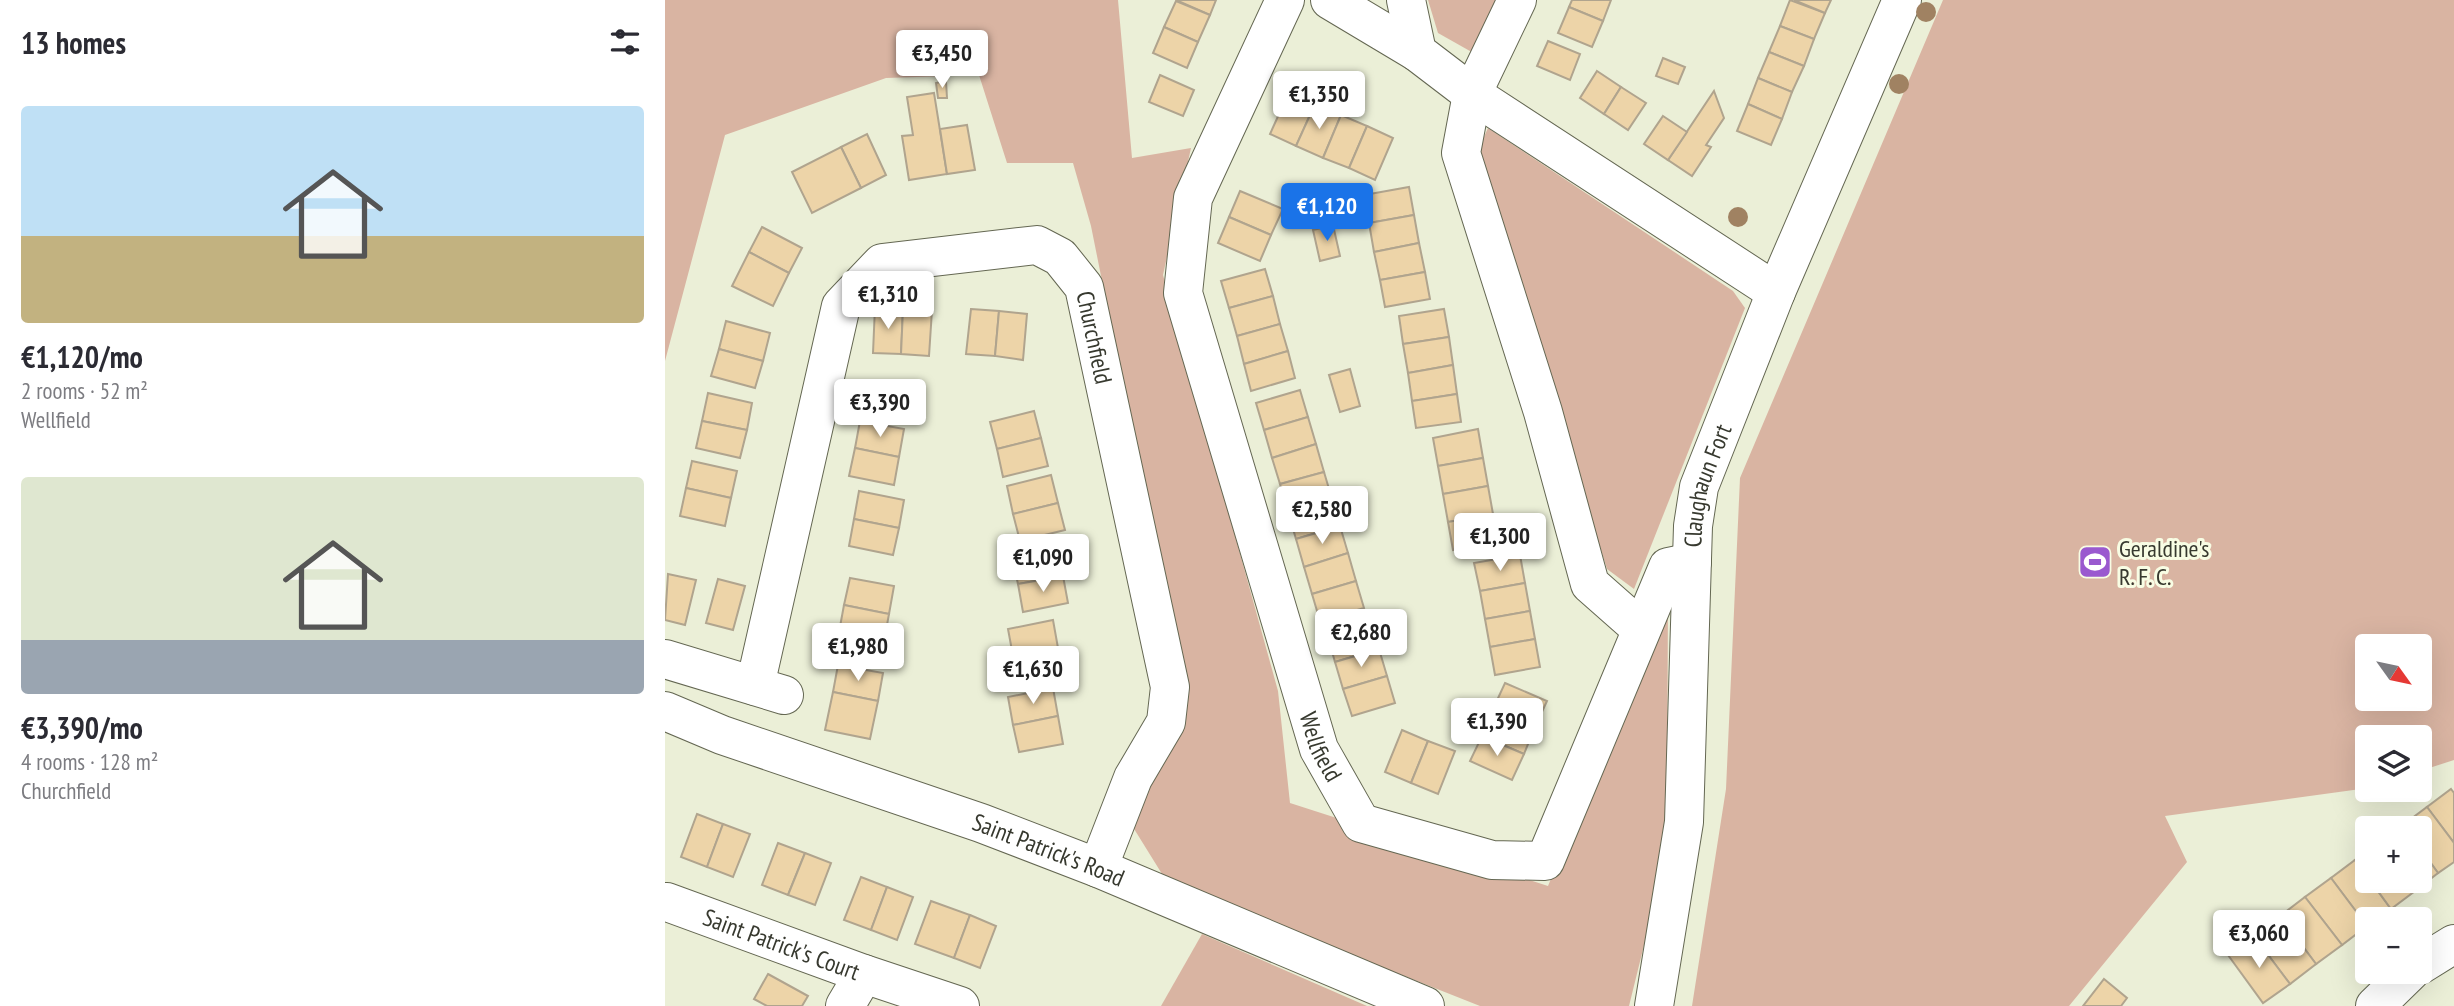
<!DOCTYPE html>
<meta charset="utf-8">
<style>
body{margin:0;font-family:"PT Sans Narrow",sans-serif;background:#f2f2f3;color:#2b2b33;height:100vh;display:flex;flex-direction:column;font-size:26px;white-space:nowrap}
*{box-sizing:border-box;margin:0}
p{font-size:23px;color:#7c7c81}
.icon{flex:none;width:38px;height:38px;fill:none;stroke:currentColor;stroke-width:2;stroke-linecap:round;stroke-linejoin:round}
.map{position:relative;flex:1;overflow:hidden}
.details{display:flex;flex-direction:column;background:#fff;width:665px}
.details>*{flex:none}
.needle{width:46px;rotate:123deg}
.tools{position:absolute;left:1690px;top:634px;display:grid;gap:14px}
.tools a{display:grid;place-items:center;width:77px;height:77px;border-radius:7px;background:#fff;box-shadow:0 7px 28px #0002;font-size:35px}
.price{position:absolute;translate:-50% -60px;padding:0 16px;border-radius:7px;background:#fff;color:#222;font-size:23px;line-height:46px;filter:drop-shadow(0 2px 4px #0008)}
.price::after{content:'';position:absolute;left:50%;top:42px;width:21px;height:16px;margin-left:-10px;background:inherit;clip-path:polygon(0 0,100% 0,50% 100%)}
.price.current{background:#1a73e8;color:#fff}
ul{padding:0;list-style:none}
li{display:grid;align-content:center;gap:14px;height:371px;padding:0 21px}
li span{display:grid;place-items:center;height:217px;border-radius:7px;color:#555}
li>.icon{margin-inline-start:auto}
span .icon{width:126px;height:126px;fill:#fffc;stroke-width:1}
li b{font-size:30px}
h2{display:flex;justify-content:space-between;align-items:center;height:84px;padding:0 21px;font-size:30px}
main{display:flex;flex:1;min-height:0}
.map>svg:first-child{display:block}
.green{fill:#d9b4a2;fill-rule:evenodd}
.building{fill:#edd4a8;stroke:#b0a48e;stroke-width:2}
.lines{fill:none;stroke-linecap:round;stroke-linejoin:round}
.minor-casing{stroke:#646752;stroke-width:40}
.minor{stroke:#fff;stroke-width:38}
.tree{fill:#a08262}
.labels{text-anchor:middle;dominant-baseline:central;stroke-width:6;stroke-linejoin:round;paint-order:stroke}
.street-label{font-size:24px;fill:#37392f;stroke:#f8fde4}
.poi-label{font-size:24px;fill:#37392f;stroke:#f8fde4;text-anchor:start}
</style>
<main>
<section class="details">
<h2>13 homes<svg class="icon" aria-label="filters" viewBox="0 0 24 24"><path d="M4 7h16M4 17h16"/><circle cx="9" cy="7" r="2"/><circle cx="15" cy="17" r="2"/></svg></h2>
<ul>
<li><span style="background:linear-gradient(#bfe0f5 60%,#c2b280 0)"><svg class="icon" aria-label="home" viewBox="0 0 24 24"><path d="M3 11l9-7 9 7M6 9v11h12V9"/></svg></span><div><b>€1,120/mo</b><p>2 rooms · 52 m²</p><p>Wellfield</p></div></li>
<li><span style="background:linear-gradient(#dfe7d0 75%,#9aa5b1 0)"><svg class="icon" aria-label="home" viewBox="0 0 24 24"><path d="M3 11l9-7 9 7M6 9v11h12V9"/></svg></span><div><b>€3,390/mo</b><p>4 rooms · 128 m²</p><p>Churchfield</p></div></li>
</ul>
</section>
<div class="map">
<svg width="1789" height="1006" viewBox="0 0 1789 1006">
<rect width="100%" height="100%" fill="#ebefd7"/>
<g class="green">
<path d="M0 0H453L467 158 526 148 498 275 613 691 625 803 883 886 1003 597 1002 806 983 929 964 1006H815L502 882 466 824 502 755 520 694 426 226 408 163H342L314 75 221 78 60 135 0 361Z"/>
<path d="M763 0H838L812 55 773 33Z"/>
<path d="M1278 0H1789V760L1755 771V737H1703V788L1500 816 1522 862 1404 1006H1027L1061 789 1075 478ZM1703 646H1755V698H1703Z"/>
<path d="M823 128 1068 291 1080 308 969 589 942 569 811 154Z"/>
<path d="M537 934 702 1006H496Z"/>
</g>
<g class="building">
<path d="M511 0H551L545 15Z"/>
<path d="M907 0H946L938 21 904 7Z"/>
<path d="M1125 0 1160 13 1149 39 1115 26Z"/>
<path d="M1129 0H1166L1160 13Z"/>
<path d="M511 1 545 15 533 42 499 27Z"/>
<path d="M904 7 938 21 927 47 893 33Z"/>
<path d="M1115 26 1149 39 1139 66 1104 52Z"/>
<path d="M499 27 533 42 522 68 488 53Z"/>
<path d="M883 41 915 54 905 80 872 66Z"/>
<path d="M1104 52 1139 66 1127 92 1093 78Z"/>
<path d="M998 58 1020 67 1013 84 991 76Z"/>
<path d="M932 71 956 87 939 114 915 98Z"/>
<path d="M495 75 529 90 518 116 484 102Z"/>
<path d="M1093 78 1127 92 1117 119 1083 104Z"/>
<path d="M281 81 282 98H273L271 83Z"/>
<path d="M956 87 981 103 963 130 939 114Z"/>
<path d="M1049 91 1059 118 1041 145 1046 147 1027 176 1003 160Z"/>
<path d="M624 92 650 104 631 146 605 134Z"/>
<path d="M269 93 282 174 244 180 237 136 248 135 242 97Z"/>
<path d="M650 104 676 115 658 158 631 146Z"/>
<path d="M1083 104 1117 119 1106 145 1072 131Z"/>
<path d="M676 115 702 126 684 168 658 158Z"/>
<path d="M998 116 1022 132 1003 160 979 144Z"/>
<path d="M302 125 310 170 282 174 275 129Z"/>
<path d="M702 126 728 138 710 180 684 168Z"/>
<path d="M202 134 221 175 196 188 176 147Z"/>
<path d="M176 147 196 188 147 213 127 172Z"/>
<path d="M744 187 749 215 704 223 699 195Z"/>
<path d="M575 191 618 209 606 235 564 217Z"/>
<path d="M749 215 754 243 709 252 704 223Z"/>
<path d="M564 217 606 235 595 261 553 243Z"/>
<path d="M668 225 675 256 655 261 648 230Z"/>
<path d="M97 227 137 248 124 273 84 252Z"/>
<path d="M754 243 760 272 715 280 709 252Z"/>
<path d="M84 252 124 273 108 306 67 286Z"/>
<path d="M600 269 608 296 564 308 556 281Z"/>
<path d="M760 272 765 299 720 307 715 280Z"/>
<path d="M608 296 615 324 572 336 564 308Z"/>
<path d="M210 307 238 309 236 354 208 353Z"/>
<path d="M238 309 267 310 264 356 236 354Z"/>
<path d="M306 309 334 311 330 356 301 354Z"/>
<path d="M779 309 784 337 738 344 734 316Z"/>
<path d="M334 311 362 314 358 360 330 356Z"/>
<path d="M61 321 105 333 98 361 54 349Z"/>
<path d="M615 324 623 351 579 364 572 336Z"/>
<path d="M784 337 788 365 743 373 738 344Z"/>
<path d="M54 349 98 361 90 388 46 376Z"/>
<path d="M623 351 630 378 586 391 579 364Z"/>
<path d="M788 365 792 394 747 401 743 373Z"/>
<path d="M685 369 695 406 675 412 664 375Z"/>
<path d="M635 390 643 417 599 430 591 403Z"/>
<path d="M43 393 87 403 82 430 37 421Z"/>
<path d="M792 394 796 422 751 428 747 401Z"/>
<path d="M369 411 376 438 332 449 325 422Z"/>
<path d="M643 417 651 444 607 458 599 430Z"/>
<path d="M37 421 82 430 75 458 31 448Z"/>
<path d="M195 421 239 429 234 457 190 448Z"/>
<path d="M813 429 818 458 773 466 768 438Z"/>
<path d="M376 438 383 466 338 477 332 449Z"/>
<path d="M651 444 659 472 615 484 607 458Z"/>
<path d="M190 448 234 457 229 485 184 476Z"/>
<path d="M818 458 823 486 778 494 773 466Z"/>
<path d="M27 461 72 471 66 498 21 488Z"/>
<path d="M659 472 667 499 623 512 615 484Z"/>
<path d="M386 475 393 503 348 514 342 486Z"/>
<path d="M823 486 828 514 783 522 778 494Z"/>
<path d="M21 488 66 498 60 526 15 516Z"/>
<path d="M194 491 239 500 234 528 189 519Z"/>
<path d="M667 499 675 526 631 539 623 512Z"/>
<path d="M393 503 400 530 355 541 348 514Z"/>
<path d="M828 514 833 542 788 550 783 522Z"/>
<path d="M189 519 234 528 228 555 184 546Z"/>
<path d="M675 526 683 553 639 567 631 539Z"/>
<path d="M393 548 398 576 353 584 347 557Z"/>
<path d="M683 553 691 581 647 594 639 567Z"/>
<path d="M855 555 860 583 815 591 809 563Z"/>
<path d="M3 574 31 580 20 625 0 620Z"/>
<path d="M398 576 403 603 358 612 353 584Z"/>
<path d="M185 578 229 586 224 614 179 605Z"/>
<path d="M53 579 80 586 68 630 41 623Z"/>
<path d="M691 581 699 608 655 621 647 594Z"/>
<path d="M860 583 865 611 820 619 815 591Z"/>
<path d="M179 605 224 614 217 652 172 643Z"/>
<path d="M865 611 870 639 825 647 820 619Z"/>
<path d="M388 620 393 648 348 656 343 629Z"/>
<path d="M706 621 714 649 670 662 662 634Z"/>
<path d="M870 639 875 667 830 675 825 647Z"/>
<path d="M393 648 399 675 354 684 348 656Z"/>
<path d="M714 649 722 676 678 689 670 662Z"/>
<path d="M173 665 218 673 213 701 168 692Z"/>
<path d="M722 676 730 703 687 716 678 689Z"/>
<path d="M840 683 882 701 870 727 828 709Z"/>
<path d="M388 688 393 716 348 725 343 697Z"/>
<path d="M168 692 213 701 205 739 160 730Z"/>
<path d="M828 709 870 727 859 754 817 736Z"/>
<path d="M393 716 398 744 354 752 348 725Z"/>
<path d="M737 730 763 741 746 783 720 772Z"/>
<path d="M817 736 859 754 847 780 805 761Z"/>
<path d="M763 741 790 751 773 794 746 783Z"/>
<path d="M1786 789 1789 793V843L1762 807Z"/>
<path d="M1762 807 1789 843V862L1773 873 1755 848V828L1738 825Z"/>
<path d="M32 814 58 824 42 867 16 857Z"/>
<path d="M58 824 85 834 68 877 42 867Z"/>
<path d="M113 843 140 853 123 895 97 885Z"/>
<path d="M1755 848 1773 873 1750 891 1742 880H1755Z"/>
<path d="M1703 851V877L1690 860Z"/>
<path d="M140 853 166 863 150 905 123 895Z"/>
<path d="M1690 860 1726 909 1712 919H1703L1702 926 1666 878Z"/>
<path d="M196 877 222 887 206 930 179 920Z"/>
<path d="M1666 878 1702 926 1677 945 1640 897Z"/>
<path d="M1705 880H1742L1750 891 1726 909Z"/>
<path d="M222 887 248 897 232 940 206 930Z"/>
<path d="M1640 897 1677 945 1651 964 1615 916Z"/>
<path d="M266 901 305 915 289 958 250 944Z"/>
<path d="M305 915 331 926 315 968 289 958Z"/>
<path d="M1615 916 1651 964 1625 984 1589 936Z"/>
<path d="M1589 936 1625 984 1598 1003 1563 955Z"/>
<path d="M103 974 143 996 137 1006H102L89 999Z"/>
<path d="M1439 979 1462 998 1456 1006H1418Z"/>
</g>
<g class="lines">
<defs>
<g id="minor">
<path id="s1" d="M620 0 528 198 518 293 654 749 696 823 827 860 880 861 1003 567 1027 562"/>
<path d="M665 0 752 52"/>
<path d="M741 0 752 52 807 94 1111 292"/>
<path d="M852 0 807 94 796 153 878 412 925 584 976 629"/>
<path d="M0 659 119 695"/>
<path id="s2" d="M90 686 176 306 217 263 372 245 395 257 419 287 505 687 501 722 468 778 433 868"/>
<path id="s3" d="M0 711 57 735 316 823 433 868 760 1006"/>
<path id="s4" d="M2 902 199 974 180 1006"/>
<path d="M1755 965 1789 944"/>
<path d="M199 974 295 1006"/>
<path id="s5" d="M989 1006 1019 822 1028 526 1034 487 1111 292 1237 0"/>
<path d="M1710 1006 1746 971"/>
</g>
</defs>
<use href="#minor" class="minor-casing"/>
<use href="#minor" class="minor"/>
</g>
<g class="tree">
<circle cx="1261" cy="12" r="10"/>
<circle cx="1234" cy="84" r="10"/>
<circle cx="1073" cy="217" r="10"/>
</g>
<defs>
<symbol id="stadium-square" viewBox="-11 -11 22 22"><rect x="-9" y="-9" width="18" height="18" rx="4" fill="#9a59cf" stroke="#f8fde4"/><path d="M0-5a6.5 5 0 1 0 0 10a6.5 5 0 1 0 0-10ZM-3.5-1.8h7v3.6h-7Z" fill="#fff"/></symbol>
</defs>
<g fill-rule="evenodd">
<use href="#stadium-square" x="1411" y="543" width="38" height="38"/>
</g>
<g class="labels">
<g class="street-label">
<text stroke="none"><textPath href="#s2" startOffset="721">Churchfield</textPath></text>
<text stroke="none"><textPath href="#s5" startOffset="525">Claughaun Fort</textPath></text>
<text stroke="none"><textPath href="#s1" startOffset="788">Wellfield</textPath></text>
<text stroke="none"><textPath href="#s3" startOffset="408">Saint Patrick's Road</textPath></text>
<text stroke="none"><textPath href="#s4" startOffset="122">Saint Patrick's Court</textPath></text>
</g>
<g class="poi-label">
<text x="1454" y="548">Geraldine's<tspan x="1454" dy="28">R. F. C.</tspan></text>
</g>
</g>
</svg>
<div class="tools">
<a><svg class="needle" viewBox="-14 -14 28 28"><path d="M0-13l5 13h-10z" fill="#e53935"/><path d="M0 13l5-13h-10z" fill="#7c7c81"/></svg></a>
<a><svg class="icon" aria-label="layers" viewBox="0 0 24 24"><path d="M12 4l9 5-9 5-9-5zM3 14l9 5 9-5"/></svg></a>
<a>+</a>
<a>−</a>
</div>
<b class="price" style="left:277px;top:90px">€3,450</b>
<b class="price" style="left:654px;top:131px">€1,350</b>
<b class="price current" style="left:662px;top:243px">€1,120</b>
<b class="price" style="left:223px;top:331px">€1,310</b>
<b class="price" style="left:215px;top:439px">€3,390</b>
<b class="price" style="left:657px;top:546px">€2,580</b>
<b class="price" style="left:835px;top:573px">€1,300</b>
<b class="price" style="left:378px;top:594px">€1,090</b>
<b class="price" style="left:696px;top:669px">€2,680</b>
<b class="price" style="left:193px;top:683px">€1,980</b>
<b class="price" style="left:368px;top:706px">€1,630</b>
<b class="price" style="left:832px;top:758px">€1,390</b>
<b class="price" style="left:1594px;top:970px">€3,060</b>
</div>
</main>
